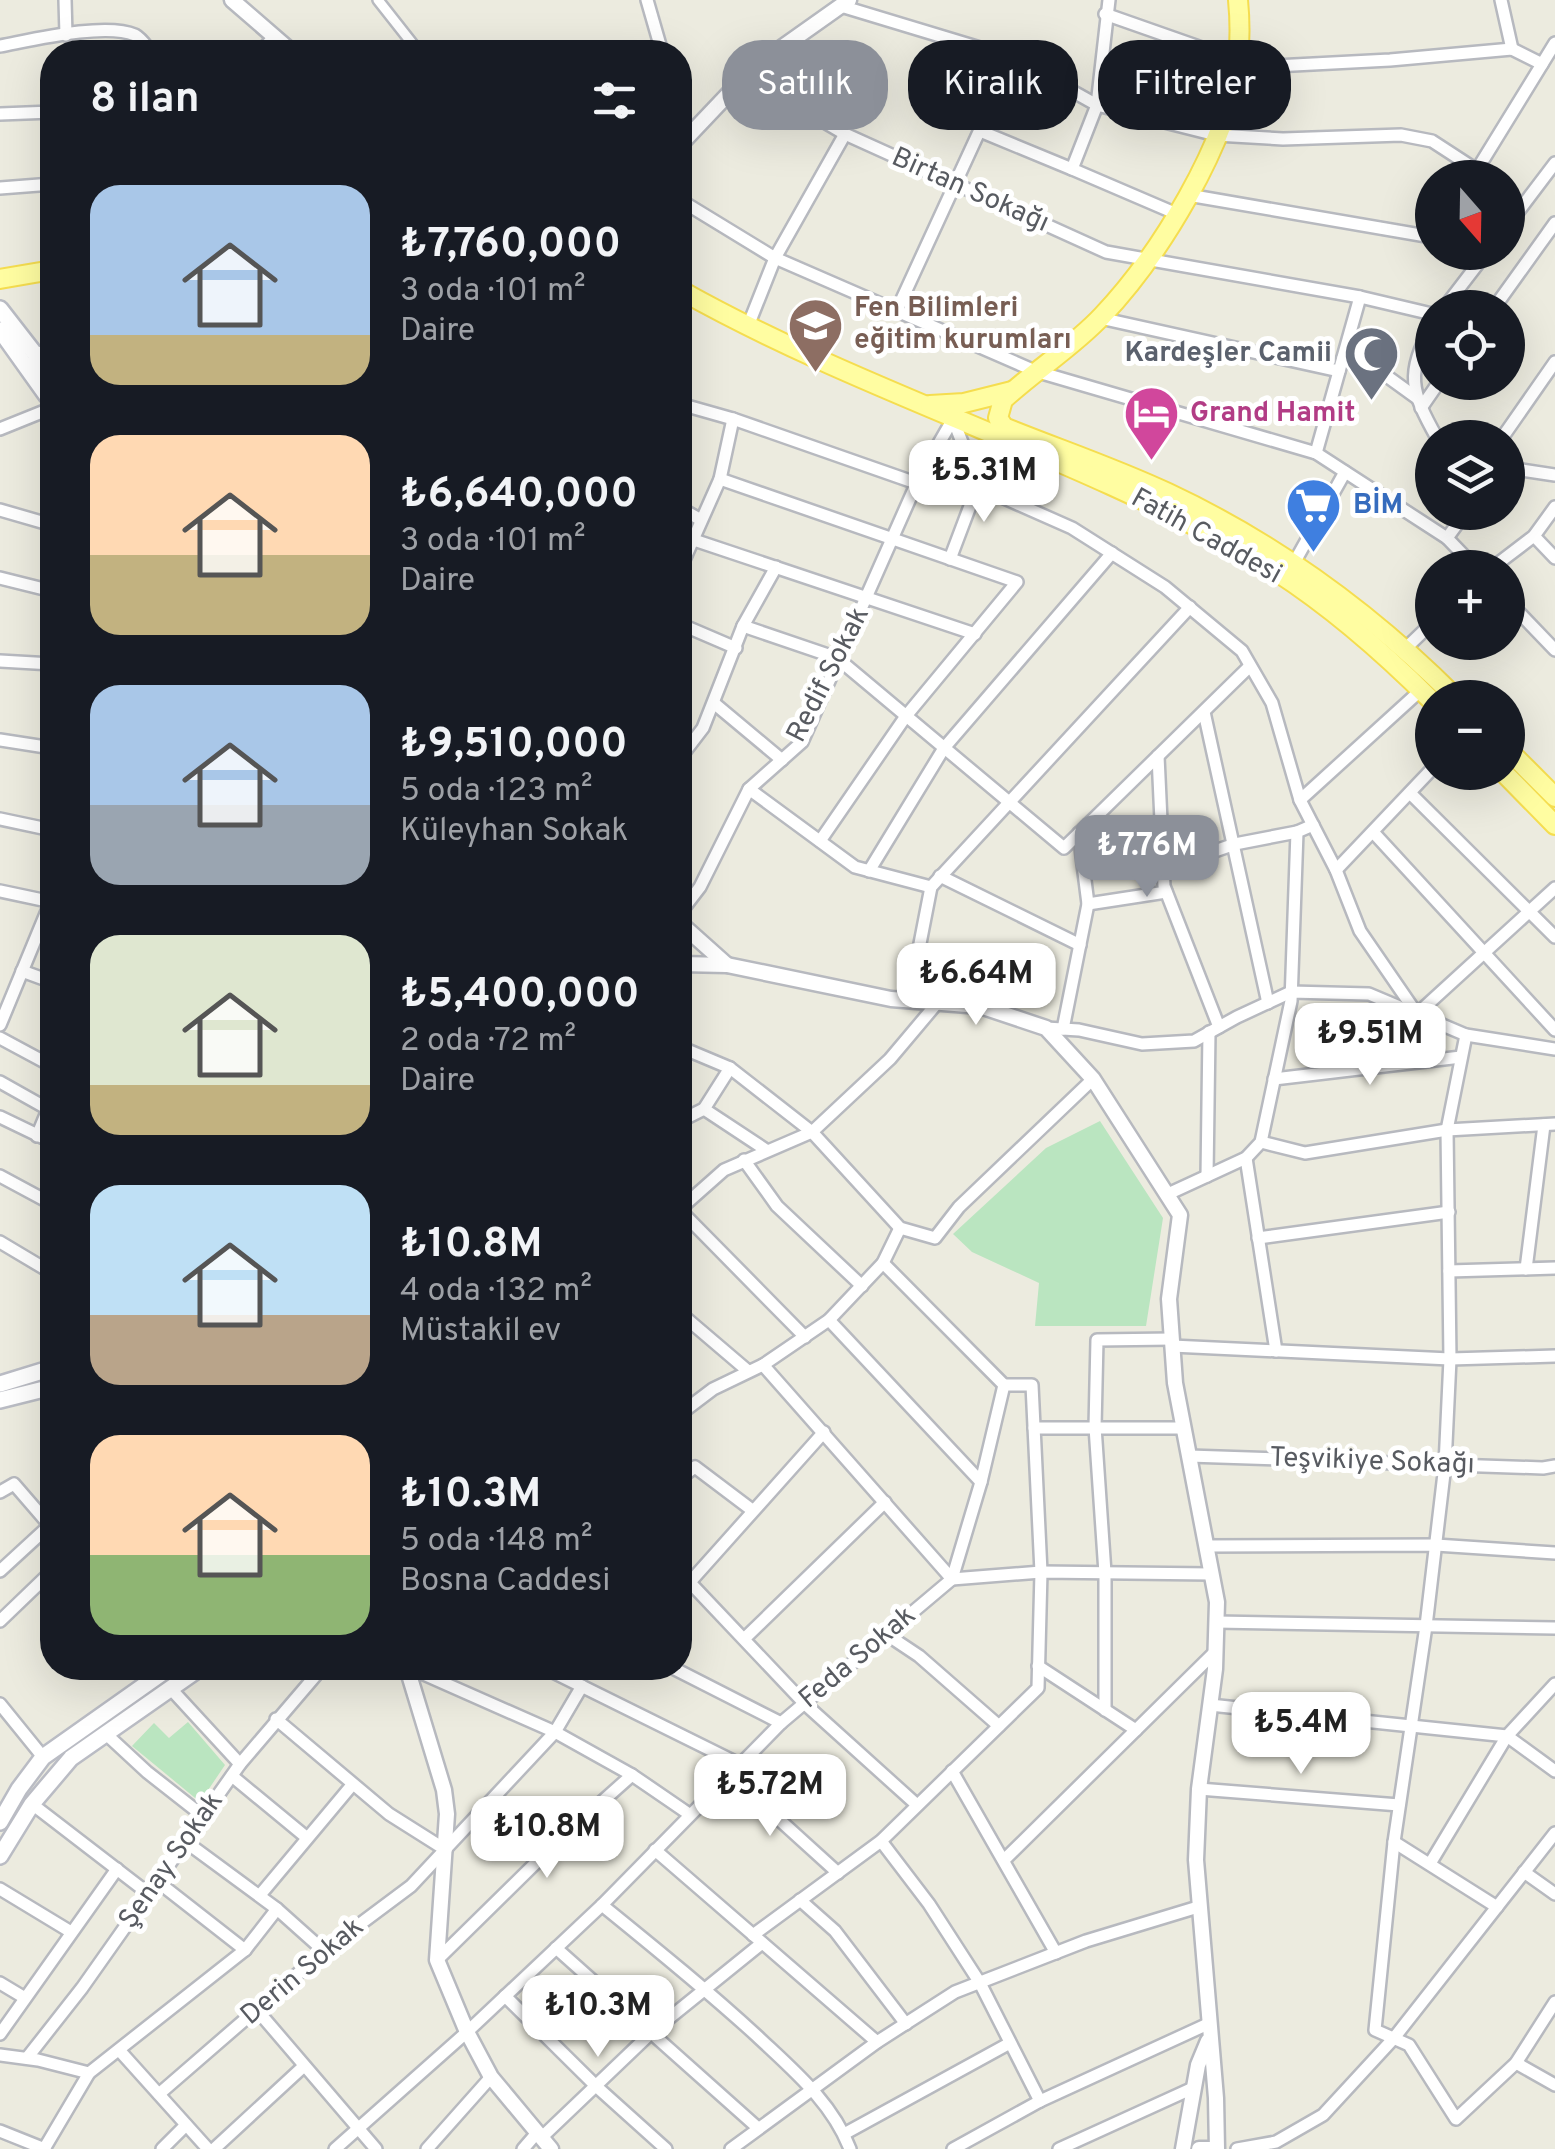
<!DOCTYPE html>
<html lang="tr">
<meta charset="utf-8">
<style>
body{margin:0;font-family:Overpass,sans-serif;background:#20242c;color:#f1f3f6;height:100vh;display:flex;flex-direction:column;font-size:38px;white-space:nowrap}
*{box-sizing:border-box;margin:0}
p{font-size:32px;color:#9ea1a6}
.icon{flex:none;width:55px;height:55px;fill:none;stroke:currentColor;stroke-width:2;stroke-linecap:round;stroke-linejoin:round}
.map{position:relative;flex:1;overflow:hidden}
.details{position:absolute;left:40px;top:40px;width:652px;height:1640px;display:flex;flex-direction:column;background:#171b24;border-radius:40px;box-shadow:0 10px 40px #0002}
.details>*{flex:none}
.guide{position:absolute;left:722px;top:40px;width:682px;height:90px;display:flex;gap:20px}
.needle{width:65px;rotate:160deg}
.fabs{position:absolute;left:1415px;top:160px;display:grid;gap:20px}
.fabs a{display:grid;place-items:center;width:110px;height:110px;border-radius:50%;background:#171b24;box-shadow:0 10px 40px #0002;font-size:50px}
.price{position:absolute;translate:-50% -85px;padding:0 22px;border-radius:20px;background:#fff;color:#222;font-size:32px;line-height:65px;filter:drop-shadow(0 2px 5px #0008)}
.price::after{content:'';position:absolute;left:50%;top:60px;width:30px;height:22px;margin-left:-15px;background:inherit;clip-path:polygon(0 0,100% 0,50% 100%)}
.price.on{background:#8c9099;color:#fff}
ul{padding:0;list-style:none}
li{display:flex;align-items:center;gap:30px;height:250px;padding:0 50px}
li span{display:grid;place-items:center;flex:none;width:280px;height:200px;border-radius:30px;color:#555}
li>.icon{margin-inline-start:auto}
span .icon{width:120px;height:120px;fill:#fffc;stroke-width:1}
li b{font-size:42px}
h2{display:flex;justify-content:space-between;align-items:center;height:120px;padding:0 50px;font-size:42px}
.chip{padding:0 35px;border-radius:40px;background:#171b24;box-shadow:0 10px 40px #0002;font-size:35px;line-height:90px}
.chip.on{background:#8c9099;color:#fff}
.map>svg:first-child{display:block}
.green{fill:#bae5c0}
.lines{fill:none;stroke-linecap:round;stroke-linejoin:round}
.pedestrian-casing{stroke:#b7b9bf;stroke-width:14}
.minor-casing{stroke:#b7b9bf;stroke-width:16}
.tertiary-casing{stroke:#b7b9bf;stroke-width:19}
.secondary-casing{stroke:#babcc4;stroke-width:20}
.primary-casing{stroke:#f5dd4f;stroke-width:22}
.pedestrian{stroke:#fff;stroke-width:9}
.minor{stroke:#fff;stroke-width:11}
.tertiary{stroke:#fff;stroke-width:14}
.secondary{stroke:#fff;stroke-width:15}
.primary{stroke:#fffda1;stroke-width:18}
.labels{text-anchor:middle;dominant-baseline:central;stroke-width:10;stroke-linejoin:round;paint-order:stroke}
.street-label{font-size:28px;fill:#585b61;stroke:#fff}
.education-label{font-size:28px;font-weight:bold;fill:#785e54;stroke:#fff;text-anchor:start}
.worship-label{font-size:28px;font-weight:bold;fill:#5b616d;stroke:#fff;text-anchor:end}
.hotel-label{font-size:28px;font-weight:bold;fill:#b23c85;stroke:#fff;text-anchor:start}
.shop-label{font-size:28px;font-weight:bold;fill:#366cbe;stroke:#fff;text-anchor:start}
</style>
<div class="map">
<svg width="1555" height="2149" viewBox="0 0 1555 2149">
<rect width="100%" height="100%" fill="#ecebdf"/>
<g class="green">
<path d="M1100 1121 1163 1218 1146 1326H1035L1039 1283 972 1252 953 1234 1046 1148Z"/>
<path d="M188 1722 225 1765 200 1802 132 1746 154 1723 169 1738Z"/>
</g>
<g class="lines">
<defs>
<path id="pedestrian" d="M378 0 419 52"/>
<g id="minor">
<path d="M65 0 66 35"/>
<path d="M647 0 662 52"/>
<path d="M1109 0 1097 105 1072 169 1177 214"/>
<path d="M1501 0 1512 49"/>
<path d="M841 6 1013 58 1097 105 1216 135 1283 139 1401 135 1432 141 1475 169"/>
<path d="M1105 14 1256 67 1390 60 1512 49 1542 64"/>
<path d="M0 46C32 40 105 22 135 35 142 39 146 46 151 52"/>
<path d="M260 52 275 36"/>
<path d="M753 68 804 110 845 134 1106 252 1360 297 1432 314"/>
<path d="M680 106 689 134"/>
<path d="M0 114 52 112"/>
<path d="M980 131 1072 169"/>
<path d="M1472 178 1555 43"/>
<path d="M0 188 52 184"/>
<path d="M1188 195 1432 237"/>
<path d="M680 200 775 258 1035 371 1316 453 1447 538 1476 568"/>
<path d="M1508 225 1555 163"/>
<path d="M1444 308 1487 252"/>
<path d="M1494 308 1555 223"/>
<path d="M897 310 1013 58"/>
<path d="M1100 318 1339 371"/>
<path d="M1432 325C1406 374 1410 390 1437 438"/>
<path d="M748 326 775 258 845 134"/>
<path d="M35 354 52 349"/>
<path d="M1343 358 1370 364 1417 398"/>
<path d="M680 404 733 419 916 483"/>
<path d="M1421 408 1439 382"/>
<path d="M953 419 970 463 995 494 1072 528 1165 587 1242 651 1272 703 1300 800 1336 870 1360 931 1417 1014 1555 888"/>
<path d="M0 429 52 408"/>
<path d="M1502 438 1555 362"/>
<path d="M1316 453 1360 297"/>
<path d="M1508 468 1555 475"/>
<path d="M720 479 1017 582 906 716 820 841"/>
<path d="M680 508 701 520"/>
<path d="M0 510 52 525"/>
<path d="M1534 536 1555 558"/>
<path d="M1447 538 1466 512"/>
<path d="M691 539 975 634"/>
<path d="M950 559 981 477"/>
<path d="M1294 563 1345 472"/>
<path d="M1492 568 1534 536 1555 507"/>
<path d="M680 569 720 479 733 419"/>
<path d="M0 578 52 591"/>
<path d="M1508 601 1555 650"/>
<path d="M680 624 736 648"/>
<path d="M743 626 837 658 1064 848 1250 666"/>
<path d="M1406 648 1432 623"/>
<path d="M0 661 52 664"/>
<path d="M715 704 782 760"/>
<path d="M1204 712 1268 1003"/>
<path d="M0 740 52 748"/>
<path d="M1158 756 1164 886 1219 1027"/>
<path d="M680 758 703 728 743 626 776 567"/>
<path d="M749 789 855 867 931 887"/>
<path d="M1410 793 1555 937"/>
<path d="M1300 800 1421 690"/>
<path d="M0 819 52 830"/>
<path d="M1373 832 1555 1030"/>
<path d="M1163 869 1235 844 1297 832"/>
<path d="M1336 870 1432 769"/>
<path d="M869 871 944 748 1112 553"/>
<path d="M940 876 1080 945"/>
<path d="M0 891 52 902"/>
<path d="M1088 904 1166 892"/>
<path d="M680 913 700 887 749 789 802 742 919 478 953 419"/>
<path d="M22 971 52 982"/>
<path d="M909 1000 931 887 1190 607"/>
<path d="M0 1025 52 899"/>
<path d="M1046 1028 1079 1030 1142 1044 1194 1041 1237 1017 1291 992 1369 994 1466 1035 1555 1049"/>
<path d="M1063 1029 1088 904 1079 833"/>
<path d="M1466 1035 1447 1130 1450 1359 1445 1465 1426 1626 1394 1842 1375 2030 1409 2045 1456 2119 1516 2063 1555 2002"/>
<path d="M0 1038 52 1066"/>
<path d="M680 1047 730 1068 812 1132 900 1228 935 1238 959 1207 1093 1079"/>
<path d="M1274 1079 1461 1057"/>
<path d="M0 1082 48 1109"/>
<path d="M704 1109 766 1150"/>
<path d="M0 1117 52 1142"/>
<path d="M680 1121 704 1109 730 1068"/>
<path d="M37 1136 52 1100"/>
<path d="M1261 1142 1305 1153 1447 1130 1555 1124"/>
<path d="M1246 1158 1276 1351"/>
<path d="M744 1160 777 1206 862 1286"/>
<path d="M0 1176 52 1204"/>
<path d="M1207 1176 1209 1032"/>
<path d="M1168 1194 1246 1158 1261 1142 1291 1001 1297 832 1313 825"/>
<path d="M680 1209 724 1170 812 1132 890 1059 938 1002"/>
<path d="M680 1210 805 1337"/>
<path d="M1258 1238 1449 1212"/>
<path d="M0 1242 52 1273"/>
<path d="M883 1263 1004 1385"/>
<path d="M1526 1269 1544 1125"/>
<path d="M1449 1271 1555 1268"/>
<path d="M680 1313 748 1371"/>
<path d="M829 1320 981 1482"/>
<path d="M1172 1346 1450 1359 1555 1356"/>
<path d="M763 1365 952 1579"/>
<path d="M680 1414 713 1389 763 1365 829 1320 883 1263 900 1228"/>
<path d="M1034 1428H1183"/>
<path d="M1189 1456 1543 1468 1555 1466"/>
<path d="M680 1478 695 1467 752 1510"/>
<path d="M0 1492 14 1484 52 1528"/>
<path d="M1206 1546 1436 1545 1555 1553"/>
<path d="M0 1571 49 1526"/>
<path d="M680 1572 805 1704 917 1805"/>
<path d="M952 1579 1041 1572 1211 1574"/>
<path d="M690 1582 824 1432"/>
<path d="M0 1621 52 1571"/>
<path d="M1216 1622 1555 1628"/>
<path d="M886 1634 919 1656 999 1726"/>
<path d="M744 1639 885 1502"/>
<path d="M1038 1666 1136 1730"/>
<path d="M410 1668 555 1732 632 1775 689 1814"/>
<path d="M545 1668 739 1764"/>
<path d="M673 1668 781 1723"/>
<path d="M171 1689 240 1764"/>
<path d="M0 1704 43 1757"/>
<path d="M1210 1705 1507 1736 1555 1771"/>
<path d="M1105 1710V1573L1095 1427 1097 1340 1172 1339"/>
<path d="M276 1719 389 1814 446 1850"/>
<path d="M106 1734 147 1772 203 1816"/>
<path d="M952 1771 1056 1953"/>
<path d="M729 1774 838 1873"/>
<path d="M232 1776 306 1837"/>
<path d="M1199 1789 1399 1805"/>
<path d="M32 1804 149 1894"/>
<path d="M881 1841 929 1904 980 1983 1040 2101"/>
<path d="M186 1842 277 1909 324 1951"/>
<path d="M1394 1842 1497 1907"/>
<path d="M655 1850 877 2042"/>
<path d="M1004 1860 1215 1652"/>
<path d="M1431 1862 1507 1736 1555 1684"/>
<path d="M1524 1872 1555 1894"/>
<path d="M158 1882 245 1950"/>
<path d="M0 1889 71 1932"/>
<path d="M260 1895 352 1785"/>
<path d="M800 1900 835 1931 906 2024"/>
<path d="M602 1905C655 1948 707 1990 757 2036 793 2070 832 2102 850 2149"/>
<path d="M753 1935 881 1841 1038 1688 1041 1572 1032 1385H1004L981 1482 952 1579"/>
<path d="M556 1948 758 2128"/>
<path d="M437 1960 559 1840 632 1775"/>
<path d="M0 1983 25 1998"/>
<path d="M505 1996 597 2087 666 2149"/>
<path d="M257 2010 376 2149"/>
<path d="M0 2034 117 1869"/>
<path d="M119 2050 208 2149"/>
<path d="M0 2055 38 2060 89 2073"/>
<path d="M27 2058 82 1988 240 1764 322 1668"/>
<path d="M1516 2063 1555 2085"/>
<path d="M159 2094 324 1951 411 1886 555 1732 582 1686"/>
<path d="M0 2131 45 2149"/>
<path d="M844 2134 1010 2043"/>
<path d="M541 2138 652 2032 762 1943"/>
<path d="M44 2149 89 2073 245 1950 277 1909"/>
<path d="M162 2149 186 2125"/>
<path d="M214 2149 304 2066"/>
<path d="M335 2149 467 2032 602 1905 781 1723 952 1579"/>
<path d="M427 2149 491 2077"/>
<path d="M523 2149 536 2134"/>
<path d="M731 2149 877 2042 955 1992 1086 1941 1198 1907"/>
<path d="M953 2149 1040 2101 1210 2023"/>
<path d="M1059 2149 1193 2088"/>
<path d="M1237 2149 1276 2142 1323 2115 1394 2038 1555 1833"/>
</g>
<g id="tertiary">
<path d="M232 0 292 52"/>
<path d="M680 145 753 68 849 0"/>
<path d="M680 923 727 965"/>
<path d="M680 964 727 965 891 999 980 1006 1046 1028 1093 1079 1180 1215 1169 1299 1175 1383 1217 1602 1215 1669 1199 1789 1196 1860 1216 2098 1217 2149"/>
<path d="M407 1668 444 1790 447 1814 437 1960 467 2032 491 2077 551 2149"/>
<path d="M1183 2149 1198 2065 1208 2041"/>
<path d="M1199 2149H1210"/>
</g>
<g id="secondary">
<path d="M0 309 35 354 52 397"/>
<path d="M0 330 47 396"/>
<path d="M0 1384 52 1368"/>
<path d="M0 1400 52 1387"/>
<path d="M0 1822 19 1789 43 1757 169 1668"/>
<path d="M0 1856 32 1804 71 1758 200 1668"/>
</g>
<g id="primary">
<path d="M1238 0C1240 20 1240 41 1238 61 1229 143 1158 257 1102 316 1073 347 1034 371 1003 400L998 418 1004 427C1058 449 1115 468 1168 493 1277 544 1371 613 1456 698"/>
<path d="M0 279 52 270"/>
<path d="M680 290C865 394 1072 453 1256 559 1320 597 1380 649 1432 701"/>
<path d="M930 405 964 403 1012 391"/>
<path d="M1508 750 1555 797"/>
<path d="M1503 772 1555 825"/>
</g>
</defs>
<use href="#pedestrian" class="pedestrian-casing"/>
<use href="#minor" class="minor-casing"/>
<use href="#tertiary" class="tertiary-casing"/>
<use href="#secondary" class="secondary-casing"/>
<use href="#primary" class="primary-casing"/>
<use href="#pedestrian" class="pedestrian"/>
<use href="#minor" class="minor"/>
<use href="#tertiary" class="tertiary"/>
<use href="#secondary" class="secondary"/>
<use href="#primary" class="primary"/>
</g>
<defs>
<symbol id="school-pin" viewBox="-11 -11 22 30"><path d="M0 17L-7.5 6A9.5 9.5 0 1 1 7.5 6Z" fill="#8d6e63" stroke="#fff"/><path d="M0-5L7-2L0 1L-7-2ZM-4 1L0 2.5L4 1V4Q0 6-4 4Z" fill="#fff"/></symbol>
<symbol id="mosque-pin" viewBox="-11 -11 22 30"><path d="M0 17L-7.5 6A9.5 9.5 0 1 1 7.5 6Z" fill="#6b7280" stroke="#fff"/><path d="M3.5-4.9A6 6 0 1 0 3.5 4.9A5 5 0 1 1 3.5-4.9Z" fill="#fff"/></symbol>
<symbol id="hotel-pin" viewBox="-11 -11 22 30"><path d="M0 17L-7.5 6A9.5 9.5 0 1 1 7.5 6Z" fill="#d1479c" stroke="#fff"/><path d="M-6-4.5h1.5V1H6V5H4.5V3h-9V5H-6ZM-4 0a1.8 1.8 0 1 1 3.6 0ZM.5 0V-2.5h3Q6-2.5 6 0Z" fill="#fff"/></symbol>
<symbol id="supermarket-pin" viewBox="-11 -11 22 30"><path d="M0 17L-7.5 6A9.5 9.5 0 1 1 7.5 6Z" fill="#3f7fe0" stroke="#fff"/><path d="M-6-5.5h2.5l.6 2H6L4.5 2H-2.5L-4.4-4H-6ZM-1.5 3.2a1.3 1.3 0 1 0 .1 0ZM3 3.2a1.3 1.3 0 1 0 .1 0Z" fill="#fff"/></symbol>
</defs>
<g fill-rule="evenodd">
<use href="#school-pin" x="784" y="294" width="63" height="86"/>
<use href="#mosque-pin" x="1340" y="322" width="63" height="86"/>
<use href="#hotel-pin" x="1120" y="382" width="63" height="86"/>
<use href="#supermarket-pin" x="1282" y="474" width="63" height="86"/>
</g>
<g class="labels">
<g class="street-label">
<text transform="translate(970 191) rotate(24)">Birtan Sokağı</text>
<text transform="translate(1206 537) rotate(29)">Fatih Caddesi</text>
<text transform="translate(829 675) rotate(-63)">Redif Sokak</text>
<text transform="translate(1372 1462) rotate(2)">Teşvikiye Sokağı</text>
<text transform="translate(858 1658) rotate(-40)">Feda Sokak</text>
<text transform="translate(172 1861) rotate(-55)">Şenay Sokak</text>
<text transform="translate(303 1972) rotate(-40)">Derin Sokak</text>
</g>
<g class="education-label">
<text x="854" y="309">Fen Bilimleri<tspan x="854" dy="32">eğitim kurumları</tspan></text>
</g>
<g class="worship-label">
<text x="1332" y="354">Kardeşler Camii</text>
</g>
<g class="hotel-label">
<text x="1190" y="414">Grand Hamit</text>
</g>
<g class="shop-label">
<text x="1353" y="506">BİM</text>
</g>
</g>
</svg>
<div class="fabs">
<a><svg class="needle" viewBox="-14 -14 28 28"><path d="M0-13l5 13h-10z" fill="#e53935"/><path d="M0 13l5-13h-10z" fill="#9ea1a6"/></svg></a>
<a><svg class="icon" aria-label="locate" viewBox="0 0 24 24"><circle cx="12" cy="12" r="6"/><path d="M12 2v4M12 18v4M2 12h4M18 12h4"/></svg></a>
<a><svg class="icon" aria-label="layers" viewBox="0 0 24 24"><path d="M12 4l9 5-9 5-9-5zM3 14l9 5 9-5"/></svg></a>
<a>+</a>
<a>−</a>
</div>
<b class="price" style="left:984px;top:525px">₺5.31M</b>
<b class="price on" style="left:1147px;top:900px">₺7.76M</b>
<b class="price" style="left:976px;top:1028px">₺6.64M</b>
<b class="price" style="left:1370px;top:1088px">₺9.51M</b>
<b class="price" style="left:1301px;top:1777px">₺5.4M</b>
<b class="price" style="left:770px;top:1839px">₺5.72M</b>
<b class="price" style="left:547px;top:1881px">₺10.8M</b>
<b class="price" style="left:598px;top:2060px">₺10.3M</b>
<div class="guide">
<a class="chip on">Satılık</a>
<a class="chip">Kiralık</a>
<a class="chip">Filtreler</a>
</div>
<section class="details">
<h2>8 ilan<svg class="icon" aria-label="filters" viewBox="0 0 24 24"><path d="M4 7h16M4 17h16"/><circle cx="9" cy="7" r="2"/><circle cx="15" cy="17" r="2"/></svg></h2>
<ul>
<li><span style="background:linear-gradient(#a9c7e8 75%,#c2b280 0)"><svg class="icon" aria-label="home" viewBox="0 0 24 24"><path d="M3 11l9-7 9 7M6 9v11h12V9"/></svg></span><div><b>₺7,760,000</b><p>3 oda · 101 m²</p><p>Daire</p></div></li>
<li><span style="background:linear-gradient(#ffd9b3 60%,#c2b280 0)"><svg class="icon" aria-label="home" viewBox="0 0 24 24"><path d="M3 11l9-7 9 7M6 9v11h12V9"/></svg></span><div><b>₺6,640,000</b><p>3 oda · 101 m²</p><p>Daire</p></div></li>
<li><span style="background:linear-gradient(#a9c7e8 60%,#9aa5b1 0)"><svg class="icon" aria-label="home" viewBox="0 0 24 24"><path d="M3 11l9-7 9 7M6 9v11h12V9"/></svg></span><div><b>₺9,510,000</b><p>5 oda · 123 m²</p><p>Küleyhan Sokak</p></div></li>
<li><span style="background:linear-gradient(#dfe7d0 75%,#c2b280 0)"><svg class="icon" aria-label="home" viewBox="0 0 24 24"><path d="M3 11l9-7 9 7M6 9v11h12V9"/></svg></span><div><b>₺5,400,000</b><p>2 oda · 72 m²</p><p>Daire</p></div></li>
<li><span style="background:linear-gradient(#bfe0f5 65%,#b9a48a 0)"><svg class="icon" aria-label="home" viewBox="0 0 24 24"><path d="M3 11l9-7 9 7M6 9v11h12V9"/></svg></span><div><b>₺10.8M</b><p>4 oda · 132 m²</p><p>Müstakil ev</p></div></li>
<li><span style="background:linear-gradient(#ffd9b3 60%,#8fb573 0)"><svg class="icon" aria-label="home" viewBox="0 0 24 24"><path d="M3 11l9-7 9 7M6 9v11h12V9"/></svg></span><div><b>₺10.3M</b><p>5 oda · 148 m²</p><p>Bosna Caddesi</p></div></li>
</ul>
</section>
</div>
